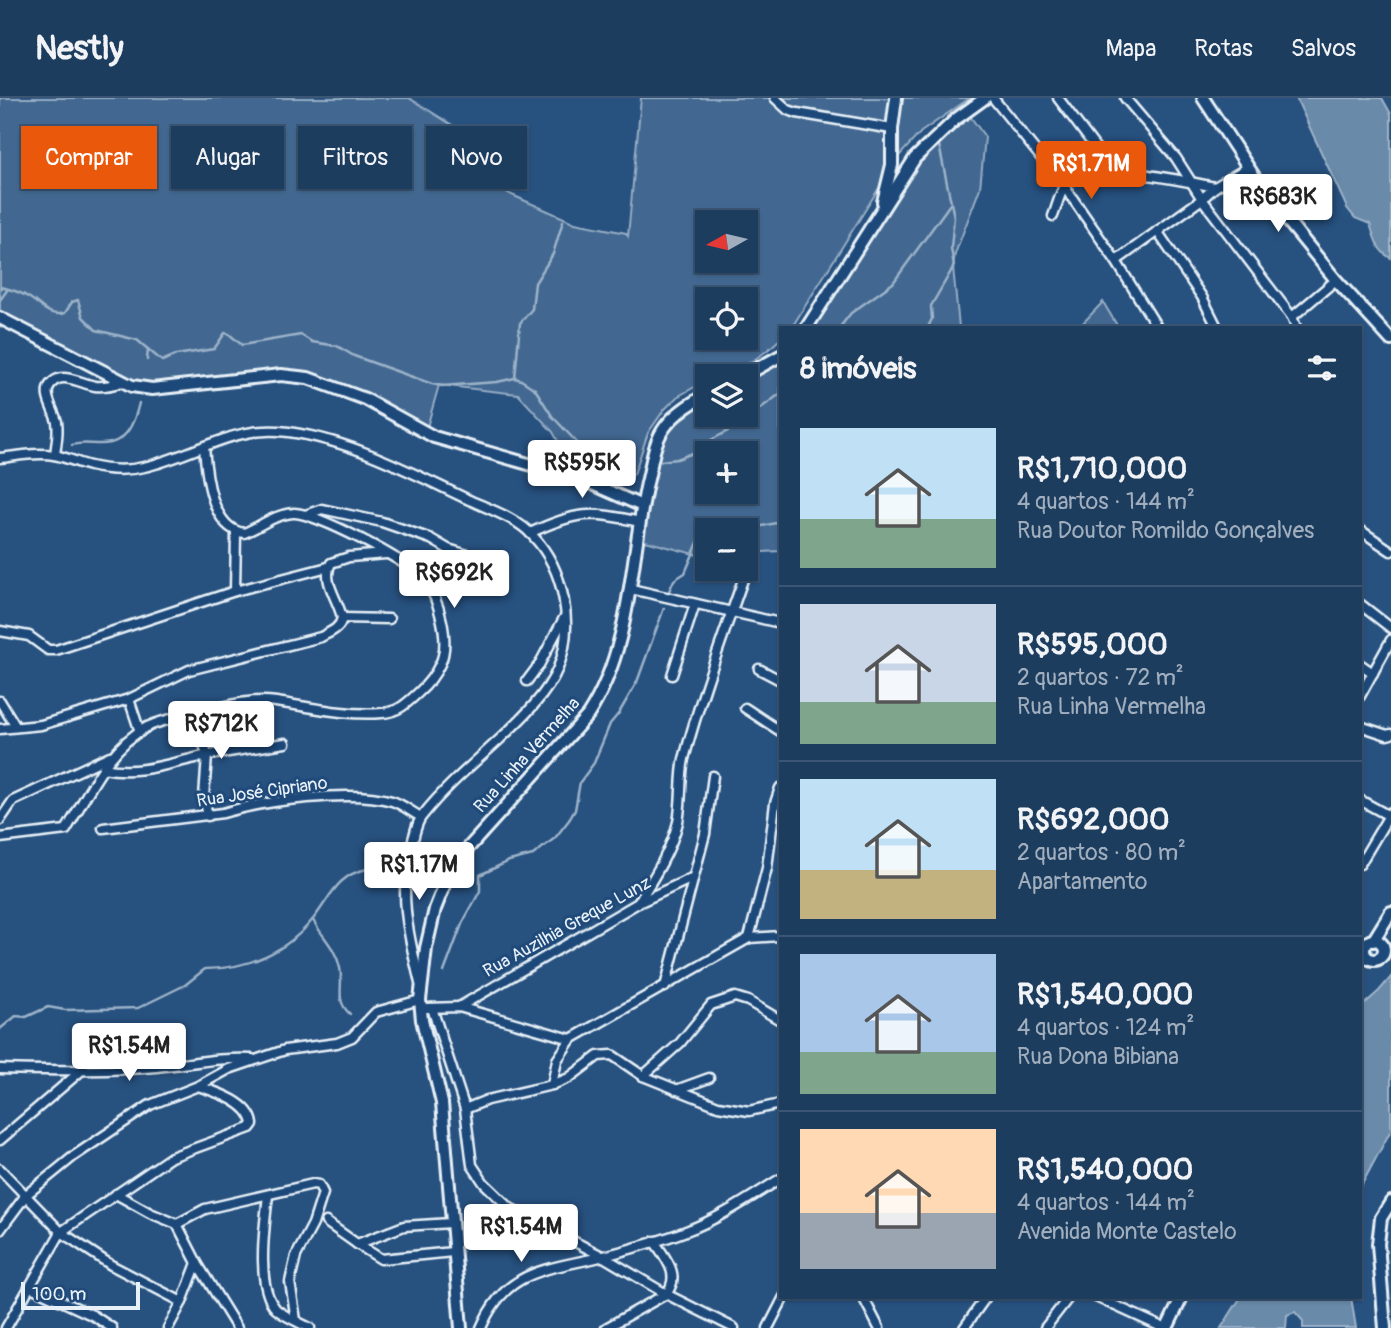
<!DOCTYPE html>
<html lang="pt">
<meta charset="utf-8">
<style>
body{margin:0;font-family:Pangolin,sans-serif;background:#254465;color:#f1f3f6;height:100vh;display:flex;flex-direction:column;font-size:26px;white-space:nowrap}
*{box-sizing:border-box;margin:0}
p{font-size:23px;color:#a0aebd}
.icon{flex:none;width:38px;height:38px;fill:none;stroke:currentColor;stroke-width:2;stroke-linecap:round;stroke-linejoin:round}
.map{position:relative;flex:1;overflow:hidden}
.drawer{position:absolute;left:779px;top:228px;width:583px;height:973px;display:flex;flex-direction:column;background:#1d3d5f;border-radius:0px;box-shadow:0 2px 5px #0004,0 0 0 2px #3b5674}
.drawer>*{flex:none}
.hud{position:absolute;left:21px;top:28px;width:653px;height:63px;display:flex;gap:14px}
.needle{width:46px;rotate:262deg}
.controls{position:absolute;left:695px;top:112px;display:grid;gap:14px}
.controls a{display:grid;place-items:center;width:63px;height:63px;border-radius:0px;background:#1d3d5f;box-shadow:0 2px 5px #0004,0 0 0 2px #3b5674;font-size:35px}
.scale{position:absolute;left:21px;bottom:18px;width:119px;box-sizing:border-box;padding-left:7px;border:4px solid #e8f1f8;border-top:0;font-size:19px;line-height:24px;white-space:nowrap;color:#e8f1f8;-webkit-text-stroke:5px #1f4a7a;paint-order:stroke}
.price{position:absolute;translate:-50% -60px;padding:0 16px;border-radius:7px;background:#fff;color:#222;font-size:23px;line-height:46px;filter:drop-shadow(0 2px 4px #0008)}
.price::after{content:'';position:absolute;left:50%;top:42px;width:21px;height:16px;margin-left:-10px;background:inherit;clip-path:polygon(0 0,100% 0,50% 100%)}
.price.active{background:#ea580c;color:#fff}
ul{padding:0;list-style:none}
li{display:flex;align-items:center;gap:21px;height:175px;padding:0 21px}
li+li{border-top:2px solid #3b5674}
li span{display:grid;place-items:center;flex:none;width:196px;height:140px;border-radius:0px;color:#555}
li>.icon{margin-inline-start:auto}
span .icon{width:84px;height:84px;fill:#fffc;stroke-width:1}
li b{font-size:30px}
h2{display:flex;justify-content:space-between;align-items:center;height:84px;padding:0 21px;font-size:30px}
.chip{padding:0 24px;border-radius:0px;background:#1d3d5f;box-shadow:0 2px 5px #0004,0 0 0 2px #3b5674;font-size:24px;line-height:63px}
.chip.active{background:#ea580c;color:#fff}
header{display:flex;align-items:center;gap:42px;box-sizing:border-box;height:98px;padding:0 35px;background:#1d3d5f;border-bottom:2px solid #3b5674}
header strong{font-size:33px}
nav{display:flex;gap:38px;margin-inline-start:auto;font-size:24px}
.map>svg:first-child{display:block}
.green{fill:#436891;stroke:#96acc4;stroke-width:2;fill-rule:evenodd}
.water{fill:#6b8aaa;stroke:#9db3c9;stroke-width:2}
.lines{fill:none;stroke-linecap:round;stroke-linejoin:round}
.stream{stroke:#9db3c9;stroke-width:2.5}
.street-casing{stroke:#e8f1f8;stroke-width:13}
.secondary-casing{stroke:#e8f1f8;stroke-width:16}
.street{stroke:#1f4a7a;stroke-width:8}
.secondary{stroke:#1f4a7a;stroke-width:10}
.labels{text-anchor:middle;dominant-baseline:central;stroke-width:6;stroke-linejoin:round;paint-order:stroke}
.street-label{font-size:18px;fill:#e8f1f8;stroke:#1f4a7a}
</style>
<header>
<strong>Nestly</strong>
<nav><a>Mapa</a><a>Rotas</a><a>Salvos</a></nav>
</header>
<div class="map">
<svg width="1391" height="1230" viewBox="0 0 1391 1230">
<rect width="100%" height="100%" fill="#27517f"/>
<filter id="ink" filterUnits="userSpaceOnUse"><feTurbulence type="fractalNoise" baseFrequency=".0143" numOctaves="2"/><feDisplacementMap in="SourceGraphic" scale="14" xChannelSelector="R" yChannelSelector="G"/><feConvolveMatrix kernelMatrix="1 2 1 2 8 2 1 2 1" color-interpolation-filters="sRGB"/></filter>
<g filter="url(#ink)">
<g class="green">
<path d="M0 0H409L465 35 462 70 490 80 491 85 512 97 575 125 626 135 628 138 641 0H970L921 34 899 58 792 229H780V241C761 259 734 278 707 278V282L677 299 664 312 648 335 634 376 624 383 617 386 588 379 565 356 553 334 518 296 439 287 427 329 362 295 267 274 172 288 138 287 0 215ZM707 124H746V163H707ZM707 201H746V240H707Z"/>
<path d="M970 18 985 39 980 90 955 156 953 169 959 229H810L930 45Z"/>
<path d="M1103 204 1118 229H1079Z"/>
<path d="M780 261V453L746 455V432H707V459H705L638 441 653 364 667 331 707 297V317H746V282L757 277ZM707 355H746V394H707Z"/>
</g>
<g class="water">
<path d="M1296 0H1382L1391 16V160C1377 153 1375 141 1370 126L1355 120 1347 110Z"/>
<path d="M1391 879V1032L1360 1090V910L1379 893Z"/>
<path d="M1241 1199H1351L1356 1230H1303V1223L1295 1214 1287 1217 1286 1230H1221Z"/>
</g>
<g class="lines">
<g class="stream">
<path d="M0 189C10 191 20 194 28 199 41 206 48 220 65 215L72 204 78 202 83 219 96 232 137 242 162 263 176 257 214 251 225 235 229 236 242 247 301 237 312 244 337 248 354 258 432 286 442 288 497 284 515 280 521 282 535 291 552 318 583 351 594 357 627 366"/>
<path d="M0 202 8 191"/>
<path d="M840 229 851 215 893 185 950 106"/>
<path d="M928 229 932 221 931 208 954 168 951 150 954 119 939 47"/>
<path d="M147 262 148 251"/>
<path d="M515 280 520 225 532 211 535 185 553 156 563 123"/>
<path d="M72 347C82 344 89 346 100 346 126 347 134 326 139 305"/>
<path d="M661 363 677 361 701 352 711 342 732 331 780 296"/>
<path d="M745 432 780 424"/>
<path d="M669 493 674 482 685 475 699 442 707 434"/>
<path d="M313 822C322 839 336 850 340 870 344 888 334 902 350 916"/>
<path d="M444 874 462 826 480 793V777L509 763 533 757 555 740 569 722 575 712 580 684 594 665 610 626 619 615 637 584 664 510"/>
<path d="M0 931 16 918 26 919 48 909 65 912 138 910 185 887 205 871C247 871 287 854 314 820 331 798 337 777 367 771"/>
</g>
<defs>
<g id="street">
<path d="M775 0 788 12 797 15 892 31"/>
<path d="M993 0 1064 88 1116 163 1157 229"/>
<path d="M1058 0 1113 73"/>
<path d="M1125 0 1176 60 1202 101 1292 219 1296 229"/>
<path d="M1053 118C1059 103 1061 86 1076 77 1096 64 1189 84 1215 89"/>
<path d="M1157 133 1202 199 1217 229"/>
<path d="M1116 163 1202 101 1215 89 1247 70"/>
<path d="M1292 219 1336 182"/>
<path d="M55 357C56 346 59 335 57 324 54 311 40 294 53 284 64 274 82 286 95 288 104 289 113 287 122 284"/>
<path d="M0 360C18 358 36 354 54 357 66 359 78 365 90 368 107 372 127 373 144 369 189 359 232 329 279 333 345 339 408 373 467 401 489 411 517 420 533 438 564 471 575 527 558 570 547 597 521 621 500 641 474 665 445 689 423 717 417 723 415 734 413 742 397 791 408 836 420 885"/>
<path d="M308 416 322 411 382 424 431 441 448 451 471 458"/>
<path d="M1360 432 1391 453"/>
<path d="M530 435C577 413 591 413 640 424"/>
<path d="M631 491 780 525"/>
<path d="M235 493 328 469"/>
<path d="M1360 506 1391 530"/>
<path d="M342 520 389 521"/>
<path d="M0 533 29 538 48 552H56L235 493 236 434"/>
<path d="M1360 566 1373 575"/>
<path d="M759 571 780 582"/>
<path d="M672 577 695 506"/>
<path d="M527 583 539 567 564 520"/>
<path d="M1360 598 1391 542"/>
<path d="M129 601 140 634"/>
<path d="M0 603 16 629"/>
<path d="M745 610 780 633"/>
<path d="M197 616 207 658 204 699 208 718"/>
<path d="M1360 628 1387 637 1391 636"/>
<path d="M0 631 41 627 129 601 189 572 321 539C330 534 340 531 342 520 339 502 321 483 331 465L349 459 386 456"/>
<path d="M103 670C140 678 173 664 209 657 234 653 260 649 285 645"/>
<path d="M1360 702 1391 719"/>
<path d="M0 722 13 703 110 658"/>
<path d="M103 730 223 715C263 703 352 691 392 703 402 706 411 714 421 719"/>
<path d="M0 740 66 732C88 697 108 649 147 629 163 621 181 619 198 615 224 609 249 600 276 604 310 609 347 618 382 615 398 614 406 606 418 595 427 587 435 577 440 566 451 544 439 500 424 481 410 464 313 413 293 415 276 416 259 429 244 435 211 431 206 374 204 349"/>
<path d="M1360 766 1391 714"/>
<path d="M638 805C653 781 671 753 678 724 682 704 680 679 684 661 701 597 724 536 746 473"/>
<path d="M749 840 767 770 775 705 780 690"/>
<path d="M665 889 705 736 713 678"/>
<path d="M459 909 638 805 692 780"/>
<path d="M427 910 459 909 571 941"/>
<path d="M432 910 465 1011 472 1067 484 1085 510 1110 602 1158 666 1196 734 1230"/>
<path d="M0 971C52 972 104 974 156 969 189 966 220 959 252 961"/>
<path d="M643 978 680 945 711 907 735 899 748 903 780 922"/>
<path d="M552 987 557 962 571 941 749 840 780 838"/>
<path d="M676 992 709 980"/>
<path d="M465 1011 487 1002 552 987 569 980 598 958 612 957 643 978 718 1008 749 1013 780 1006"/>
<path d="M0 1042 82 972"/>
<path d="M0 1071 61 1134 111 1167 182 1204"/>
<path d="M116 1096 150 1115 177 1126 197 1165 237 1230"/>
<path d="M268 1097C265 1125 255 1189 276 1211 285 1219 299 1224 310 1230"/>
<path d="M326 1124 357 1146 404 1128 451 1125"/>
<path d="M177 1126 205 1111 313 1086 319 1087 323 1095 313 1126 296 1158 290 1184 296 1222"/>
<path d="M0 1132 26 1097 74 1058 150 1007 198 988 229 971 285 952 337 945 352 939 376 914 420 902"/>
<path d="M357 1146 381 1161 453 1154"/>
<path d="M31 1189 94 1218 112 1230"/>
<path d="M863 1199 879 1230"/>
<path d="M1096 1199 1164 1230"/>
<path d="M6 1230 61 1134 171 1059 250 1030 253 1026C250 1004 216 994 198 988"/>
<path d="M168 1230 182 1204 197 1165"/>
<path d="M481 1230C506 1170 548 1172 604 1158 631 1151 660 1143 686 1133 719 1121 751 1099 780 1081"/>
<path d="M606 1230 666 1196C682 1177 665 1160 654 1143"/>
<path d="M768 1230 784 1199"/>
<path d="M964 1230 986 1199"/>
<path d="M1045 1230 1069 1199"/>
</g>
<g id="secondary">
<path d="M1203 0 1265 95 1336 182 1391 242"/>
<path d="M883 104 892 67V31L896 0"/>
<path d="M0 220 132 288 152 291 281 277 308 280 365 301 434 339 581 381 642 408"/>
<path d="M807 229 915 60 956 21 985 0"/>
<path d="M744 278 780 258"/>
<circle cx="1374" cy="852" r="10"/>
<path d="M1373 843 1391 814"/>
<path d="M461 1230 442 1005 422 922 420 902 426 850 435 811 452 768 588 617C632 549 630 462 647 385 652 366 653 345 665 329 675 315 692 305 707 296"/>
<path d="M1167 1230 1182 1199"/>
<path d="M1385 1230 1378 1146 1381 1120 1391 1104"/>
</g>
</defs>
<use href="#street" class="street-casing"/>
<use href="#secondary" class="secondary-casing"/>
<use href="#street" class="street"/>
<use href="#secondary" class="secondary"/>
</g>
</g>
<g class="labels">
<g class="street-label">
<text transform="translate(527 657) rotate(-48)">Rua Linha Vermelha</text>
<text transform="translate(262 694) rotate(-8)">Rua José Cipriano</text>
<text transform="translate(567 829) rotate(-29)">Rua Auzilhia Greque Lunz</text>
</g>
</g>
</svg>
<div class="controls">
<a><svg class="needle" viewBox="-14 -14 28 28"><path d="M0-13l5 13h-10z" fill="#e53935"/><path d="M0 13l5-13h-10z" fill="#a0aebd"/></svg></a>
<a><svg class="icon" aria-label="locate" viewBox="0 0 24 24"><circle cx="12" cy="12" r="6"/><path d="M12 2v4M12 18v4M2 12h4M18 12h4"/></svg></a>
<a><svg class="icon" aria-label="layers" viewBox="0 0 24 24"><path d="M12 4l9 5-9 5-9-5zM3 14l9 5 9-5"/></svg></a>
<a>+</a>
<a>−</a>
</div>
<div class="scale">100 m</div>
<b class="price active" style="left:1091px;top:103px">R$1.71M</b>
<b class="price" style="left:1278px;top:136px">R$683K</b>
<b class="price" style="left:582px;top:402px">R$595K</b>
<b class="price" style="left:454px;top:512px">R$692K</b>
<b class="price" style="left:221px;top:663px">R$712K</b>
<b class="price" style="left:419px;top:804px">R$1.17M</b>
<b class="price" style="left:129px;top:985px">R$1.54M</b>
<b class="price" style="left:521px;top:1166px">R$1.54M</b>
<div class="hud">
<a class="chip active">Comprar</a>
<a class="chip">Alugar</a>
<a class="chip">Filtros</a>
<a class="chip">Novo</a>
</div>
<section class="drawer">
<h2>8 imóveis<svg class="icon" aria-label="filters" viewBox="0 0 24 24"><path d="M4 7h16M4 17h16"/><circle cx="9" cy="7" r="2"/><circle cx="15" cy="17" r="2"/></svg></h2>
<ul>
<li><span style="background:linear-gradient(#bfe0f5 65%,#7fa58c 0)"><svg class="icon" aria-label="home" viewBox="0 0 24 24"><path d="M3 11l9-7 9 7M6 9v11h12V9"/></svg></span><div><b>R$1,710,000</b><p>4 quartos · 144 m²</p><p>Rua Doutor Romildo Gonçalves</p></div></li>
<li><span style="background:linear-gradient(#c9d6e8 70%,#7fa58c 0)"><svg class="icon" aria-label="home" viewBox="0 0 24 24"><path d="M3 11l9-7 9 7M6 9v11h12V9"/></svg></span><div><b>R$595,000</b><p>2 quartos · 72 m²</p><p>Rua Linha Vermelha</p></div></li>
<li><span style="background:linear-gradient(#bfe0f5 65%,#c2b280 0)"><svg class="icon" aria-label="home" viewBox="0 0 24 24"><path d="M3 11l9-7 9 7M6 9v11h12V9"/></svg></span><div><b>R$692,000</b><p>2 quartos · 80 m²</p><p>Apartamento</p></div></li>
<li><span style="background:linear-gradient(#a9c7e8 70%,#7fa58c 0)"><svg class="icon" aria-label="home" viewBox="0 0 24 24"><path d="M3 11l9-7 9 7M6 9v11h12V9"/></svg></span><div><b>R$1,540,000</b><p>4 quartos · 124 m²</p><p>Rua Dona Bibiana</p></div></li>
<li><span style="background:linear-gradient(#ffd9b3 60%,#9aa5b1 0)"><svg class="icon" aria-label="home" viewBox="0 0 24 24"><path d="M3 11l9-7 9 7M6 9v11h12V9"/></svg></span><div><b>R$1,540,000</b><p>4 quartos · 144 m²</p><p>Avenida Monte Castelo</p></div></li>
</ul>
</section>
</div>
